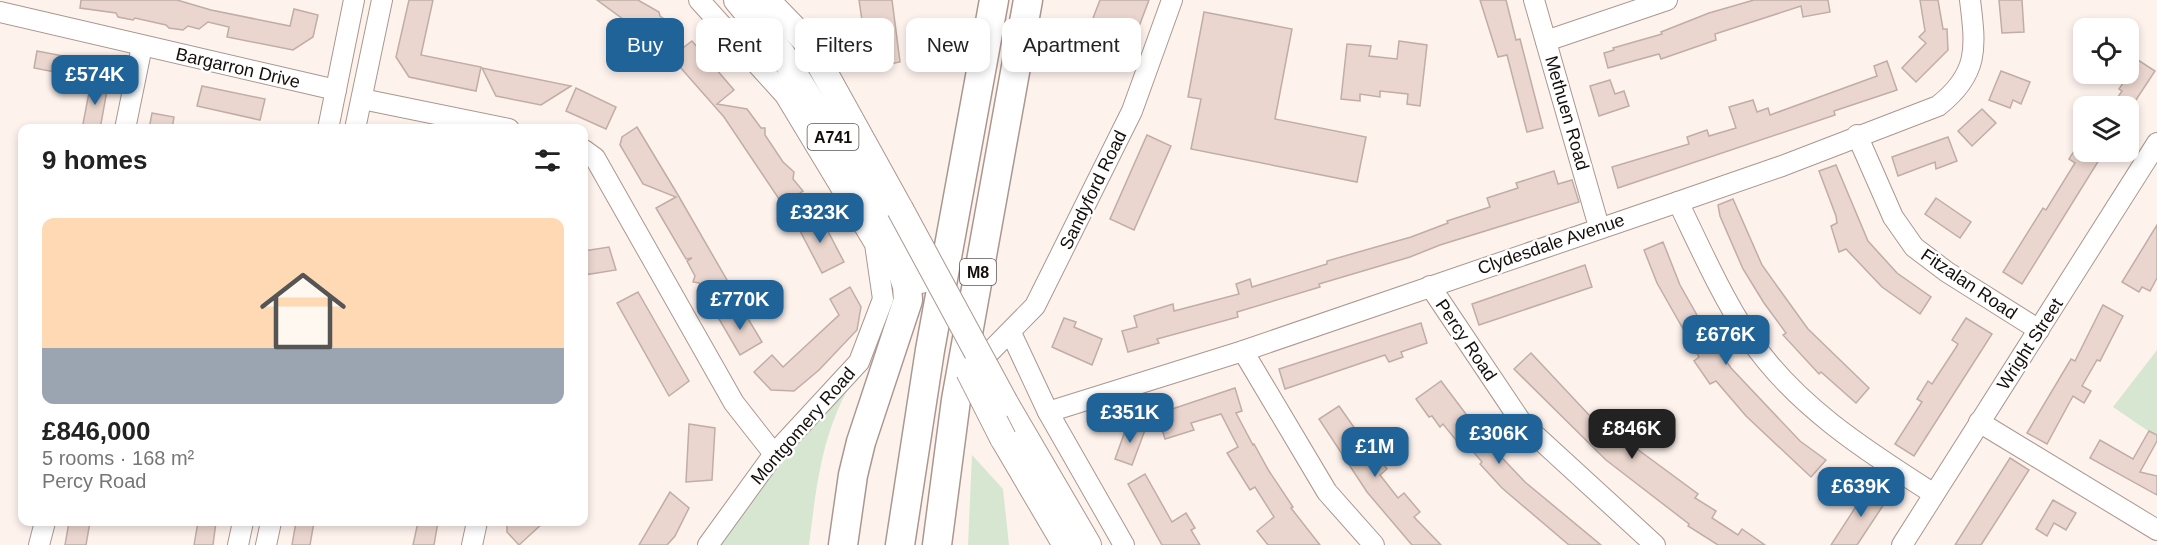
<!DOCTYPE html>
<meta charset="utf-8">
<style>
body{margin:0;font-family:Helvetica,sans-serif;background:#f2f2f2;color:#222;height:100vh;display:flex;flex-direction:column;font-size:22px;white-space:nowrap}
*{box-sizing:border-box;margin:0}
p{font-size:20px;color:#767676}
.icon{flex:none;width:33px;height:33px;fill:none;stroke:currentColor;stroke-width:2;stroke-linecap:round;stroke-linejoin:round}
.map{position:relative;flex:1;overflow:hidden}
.side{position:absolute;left:18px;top:124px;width:570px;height:402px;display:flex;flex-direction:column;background:#fff;border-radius:12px;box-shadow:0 3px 9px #0003}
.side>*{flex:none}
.banner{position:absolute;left:606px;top:18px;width:570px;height:54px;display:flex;gap:12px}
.fabs{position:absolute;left:2073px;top:18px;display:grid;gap:12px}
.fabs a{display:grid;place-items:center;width:66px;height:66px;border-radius:12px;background:#fff;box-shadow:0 3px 9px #0003;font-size:30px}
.price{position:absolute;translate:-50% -51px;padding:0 14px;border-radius:12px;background:#1f6398;color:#fff;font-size:20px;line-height:39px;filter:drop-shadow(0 2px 3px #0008)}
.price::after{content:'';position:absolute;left:50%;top:36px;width:18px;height:14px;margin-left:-9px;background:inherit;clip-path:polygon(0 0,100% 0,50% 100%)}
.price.selected{background:#222;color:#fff}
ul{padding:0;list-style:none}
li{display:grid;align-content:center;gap:12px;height:318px;padding:0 24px}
li span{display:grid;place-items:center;height:186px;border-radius:12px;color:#555}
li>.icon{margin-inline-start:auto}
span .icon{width:108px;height:108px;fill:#fffc;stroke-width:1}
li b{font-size:26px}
h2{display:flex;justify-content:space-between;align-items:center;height:72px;padding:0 24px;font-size:26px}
.pill{padding:0 21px;border-radius:12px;background:#fff;box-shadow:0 3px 9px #0003;font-size:21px;line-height:54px}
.pill.selected{background:#1f6398;color:#fff}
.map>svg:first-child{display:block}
.green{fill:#d6e6d1}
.building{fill:#ead6ce;stroke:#c0ada6;stroke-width:1.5}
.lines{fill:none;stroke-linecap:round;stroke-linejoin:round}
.minor-casing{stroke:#aa9790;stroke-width:22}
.major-casing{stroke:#aa9790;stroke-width:28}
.highway-casing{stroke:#aa9790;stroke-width:31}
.minor{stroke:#fff;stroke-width:20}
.major{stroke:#fff;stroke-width:26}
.highway{stroke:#fff;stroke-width:28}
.major-bridge-casing{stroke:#aa9790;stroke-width:28;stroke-linecap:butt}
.major-bridge{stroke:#fff;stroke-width:26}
.labels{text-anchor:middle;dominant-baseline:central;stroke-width:5;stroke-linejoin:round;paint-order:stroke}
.shield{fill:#fff;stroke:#5b5755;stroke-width:1.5}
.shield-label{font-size:16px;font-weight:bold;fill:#150f0c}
.street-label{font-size:18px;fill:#150f0c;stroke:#fff}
</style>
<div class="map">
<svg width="2157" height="545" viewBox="0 0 2157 545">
<rect width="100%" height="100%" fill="#fef2ed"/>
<g class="green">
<path d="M2157 350V437L2113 407Z"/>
<path d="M848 389C821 438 816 490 809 545H716C755 490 795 430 848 389Z"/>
<path d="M972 455 1003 489 1009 545H968Z"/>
</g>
<g class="building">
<path d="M81 0H177L211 10 290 26 294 9 318 15 313 37 293 50 227 37 229 27 208 22 199 29 188 26 183 30 169 28 166 25 135 18 133 20 118 17 116 13 80 8Z"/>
<path d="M409 0H433L421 55 481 67 476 91 409 77 396 57Z"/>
<path d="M597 0H638L659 12 660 16 673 25 666 35 684 47 692 41 734 90 717 104 747 109 761 128H765V135L783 162 794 172 793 179 803 191 783 205 724 117 665 50Z"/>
<path d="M859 0H892L900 62 869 68Z"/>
<path d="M1100 0H1149L1124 66 1081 49Z"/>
<path d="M1480 0H1506L1516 40 1520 39 1543 128 1527 132 1507 55 1498 57Z"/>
<path d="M1754 0H1828L1830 12 1803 17 1801 6 1715 34 1716 40 1661 59 1659 54 1608 68 1604 53 1614 50 1613 48 1662 34 1661 32 1709 13Z"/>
<path d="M1920 0H1938L1943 29H1947L1948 50 1916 82 1902 68 1926 43 1919 37 1925 31Z"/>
<path d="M1999 0H2022L2024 32 2002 33Z"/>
<path d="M1204 12 1292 29 1275 119 1366 137 1357 182 1191 149 1201 99 1188 97Z"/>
<path d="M1399 41 1427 45 1420 106 1407 104 1408 94 1380 91V97L1360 94V101L1341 99 1347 44 1371 46 1369 56 1397 59Z"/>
<path d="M37 51 79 59 75 76 34 68Z"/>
<path d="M2138 60 2155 71 2132 106H2112L2122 91 2119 89Z"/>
<path d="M1887 61 1897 90 1834 111 1835 115 1618 188 1612 167 1689 144 1687 137 1707 130 1709 136 1736 128 1729 107 1753 100 1757 112 1768 108 1770 115 1877 76 1874 66Z"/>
<path d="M482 68 571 86 541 105 496 96Z"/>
<path d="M2001 71 2030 82 2021 104 2013 100 2010 108 1989 100Z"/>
<path d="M1610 80 1615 94 1624 91 1629 106 1599 116 1590 86Z"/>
<path d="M91 82 108 85 100 129H82Z"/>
<path d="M202 86 265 99 260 120 197 106Z"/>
<path d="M576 88 616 107 606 129 566 111Z"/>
<path d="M1982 109 1996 123 1972 146 1958 131Z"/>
<path d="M152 113 174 117 172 129H149Z"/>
<path d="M637 127 678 195 731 287 707 297 699 283 693 282 695 276 687 261 692 258 686 259 656 208 676 197 643 184 620 145 622 137Z"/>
<path d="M1147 135 1171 146 1134 230 1110 219Z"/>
<path d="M1948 137 1957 161 1936 169 1935 162 1898 176 1892 157Z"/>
<path d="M2076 148 2081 152H2104L2022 284 2003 272 2043 208 2046 210 2075 163 2069 159Z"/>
<path d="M1836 165 1868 241 1897 273 1931 297 1920 314 1882 287 1846 249 1839 252 1831 226 1837 223 1836 216 1819 171Z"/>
<path d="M1554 171 1558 184 1572 180 1579 202 1440 245 1410 257 1319 284 1320 287 1237 312 1238 317 1157 339 1159 343 1128 352 1122 331 1137 327 1134 316 1173 304 1174 311 1239 294 1236 284 1250 279 1252 287 1327 264V261L1411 237 1448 223 1447 221 1490 207 1487 198 1518 188 1516 183Z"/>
<path d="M1936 198 1971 222 1960 238 1925 214Z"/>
<path d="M1733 199 1762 265 1782 293 1808 329 1869 388 1856 403 1821 372 1819 374 1783 335 1786 333 1764 303 1743 269 1720 216 1718 205Z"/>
<path d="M819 214 844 262 822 273 797 225Z"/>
<path d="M2157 225V278L2150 291 2142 287 2139 292 2122 282Z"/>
<path d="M1663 242 1680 285 1710 338 1731 368 1800 441 1826 460 1811 477 1746 416 1716 381 1710 384 1694 361 1699 357 1657 283 1644 250Z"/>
<path d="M609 247 616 270 584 275V251Z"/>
<path d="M1585 265 1592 287 1479 325 1472 304Z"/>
<path d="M850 287 861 307 857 330 819 370 794 391 771 390 754 372 772 355 783 367 839 315 830 299Z"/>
<path d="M638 292 689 381 669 396 617 303Z"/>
<path d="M2103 305 2123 316 2100 361 2097 360 2082 386 2091 391 2084 403 2073 396 2047 444 2027 433 2071 359 2075 361Z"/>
<path d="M741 307 762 342 740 355 719 319Z"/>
<path d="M1064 318 1076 322 1074 327 1102 339 1092 365 1052 347Z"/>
<path d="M1966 318 1992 334 1914 456 1895 444 1922 402 1917 399 1928 381 1932 384 1955 349 1958 344 1952 340Z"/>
<path d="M1421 323 1427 343 1401 352 1403 357 1389 362 1385 355 1285 389 1279 369Z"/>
<path d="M1531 353 1605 432 1612 426 1629 443 1698 494 1695 498 1716 511 1712 518 1738 535 1742 529 1765 545H1718L1688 526 1689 524 1606 460 1514 369Z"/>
<path d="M1441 381 1487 442 1525 482 1601 545H1569L1502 488 1480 464 1482 462 1464 441 1460 445 1443 424 1440 427 1432 416 1429 417 1416 399Z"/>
<path d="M1235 388 1242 411 1236 413 1253 445 1254 444 1269 471 1293 507 1291 508 1320 545H1268L1257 531 1274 517 1255 487 1250 490 1227 453 1238 447 1221 414 1191 423 1194 430 1165 439 1157 414Z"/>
<path d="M1339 406 1372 453 1374 451 1387 469 1380 475 1398 498 1404 493 1420 512 1414 517 1441 545H1412L1367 492 1319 419Z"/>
<path d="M1128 423 1145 430 1132 465 1115 459Z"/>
<path d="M689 424 715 428 712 480 686 482Z"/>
<path d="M2149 431 2157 435V441L2140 472 2157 476V495L2090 458 2100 440 2133 459Z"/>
<path d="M2010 458 2029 470 1981 545H1955Z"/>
<path d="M1145 474 1172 522 1186 513 1195 528 1191 530 1200 545H1162L1128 484Z"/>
<path d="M1870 485 1888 498 1857 545H1831Z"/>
<path d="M670 492 689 508 675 536 667 545H639Z"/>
<path d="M2053 500 2076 513 2066 530 2054 523 2047 536 2036 529Z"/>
<path d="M69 522H90L86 545H65Z"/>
<path d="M198 522H216L213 545H194Z"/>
<path d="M296 522H314L310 545H292Z"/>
<path d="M418 522H438L434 545H413Z"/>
<path d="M507 522H544L519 545 507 532Z"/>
</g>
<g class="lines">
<defs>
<g id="minor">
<path d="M699 0 785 95 875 244 883 299 859 362 774 454 708 545"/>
<path d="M1534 0 1599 227"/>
<path d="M0 12 336 90"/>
<path d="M1546 41 1667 0"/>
<path d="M362 99 509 129"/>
<path d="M125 129 142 46"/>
<path d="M328 129 354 0"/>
<path d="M355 129 382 0"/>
<path d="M1857 135 1893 217 1914 247 1947 272 2039 330"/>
<path d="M584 150 595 158 734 403 774 454"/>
<path d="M1678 202C1700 247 1720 293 1748 336 1794 405 1865 450 1934 494"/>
<path d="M1430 286 1522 423 1655 545"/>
<path d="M1011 333 1048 412 1124 545"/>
<path d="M1243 351 1327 492 1374 545"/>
<path d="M982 360 1035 306 1132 111 1172 0"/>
<path d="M1048 412 1243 351 1678 202 1782 166 1938 106C1979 74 1976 48 1970 0"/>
<path d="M1979 422 2157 530"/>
<path d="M39 545 45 522"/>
<path d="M238 545 243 522"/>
<path d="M266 545 271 522"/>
<path d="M472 545 477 522"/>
<path d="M1902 545 2157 143"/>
</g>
<g id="major">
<path d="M737 0 782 54 921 280"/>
<path d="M766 0 808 43 900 209"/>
<path d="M1005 403 1088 545"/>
<path d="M1003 438 1066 545"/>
</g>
<g id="highway">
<path d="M843 545 853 475 861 442 908 300 907 286 888 229"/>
<path d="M900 545 930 350 994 0"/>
<path d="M937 545 956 400 1028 0"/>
</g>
</defs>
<use href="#minor" class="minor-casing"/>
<use href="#major" class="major-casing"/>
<use href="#highway" class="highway-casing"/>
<use href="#minor" class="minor"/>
<use href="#major" class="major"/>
<use href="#highway" class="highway"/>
<defs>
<g id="major-bridge">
<path d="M900 209 1005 403"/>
<path d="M969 371 1003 438"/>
</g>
</defs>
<use href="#major-bridge" class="major-bridge-casing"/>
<use href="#major-bridge" class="major-bridge"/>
</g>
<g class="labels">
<g class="shield">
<rect x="807.5" y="124" width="51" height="26" rx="4.5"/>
<rect x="960" y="259" width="36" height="26" rx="4.5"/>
</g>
<g class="shield-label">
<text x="833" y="137">A741</text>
<text x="978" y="272">M8</text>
</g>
<g class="street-label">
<text transform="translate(238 68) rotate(13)">Bargarron Drive</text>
<text transform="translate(1567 113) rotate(74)">Methuen Road</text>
<text transform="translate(1093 190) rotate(-64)">Sandyford Road</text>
<text transform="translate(1551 244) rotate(-19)">Clydesdale Avenue</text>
<text transform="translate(1969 284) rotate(34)">Fitzalan Road</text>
<text transform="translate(1466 340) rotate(56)">Percy Road</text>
<text transform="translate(2030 344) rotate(-57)">Wright Street</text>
<text transform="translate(803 426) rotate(-49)">Montgomery Road</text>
</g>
</g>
</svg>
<div class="fabs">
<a><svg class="icon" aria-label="locate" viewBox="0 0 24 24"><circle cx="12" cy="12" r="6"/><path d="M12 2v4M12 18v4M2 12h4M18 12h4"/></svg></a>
<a><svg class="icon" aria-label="layers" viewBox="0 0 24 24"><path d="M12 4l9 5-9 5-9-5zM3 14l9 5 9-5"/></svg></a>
</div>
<b class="price" style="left:95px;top:106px">£574K</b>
<b class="price" style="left:820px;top:244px">£323K</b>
<b class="price" style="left:740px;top:331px">£770K</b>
<b class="price" style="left:1726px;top:366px">£676K</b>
<b class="price" style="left:1130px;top:444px">£351K</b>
<b class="price selected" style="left:1632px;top:460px">£846K</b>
<b class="price" style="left:1499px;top:465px">£306K</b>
<b class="price" style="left:1375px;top:478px">£1M</b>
<b class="price" style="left:1861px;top:518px">£639K</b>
<div class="banner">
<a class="pill selected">Buy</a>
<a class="pill">Rent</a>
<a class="pill">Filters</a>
<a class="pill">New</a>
<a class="pill">Apartment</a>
</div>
<section class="side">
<h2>9 homes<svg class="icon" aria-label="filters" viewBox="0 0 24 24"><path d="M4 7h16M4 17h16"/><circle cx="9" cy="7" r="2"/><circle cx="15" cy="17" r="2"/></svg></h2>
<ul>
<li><span style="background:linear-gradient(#ffd9b3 70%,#9aa5b1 0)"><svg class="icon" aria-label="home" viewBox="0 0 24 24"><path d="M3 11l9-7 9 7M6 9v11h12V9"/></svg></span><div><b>£846,000</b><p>5 rooms · 168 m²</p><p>Percy Road</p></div></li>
</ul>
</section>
</div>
